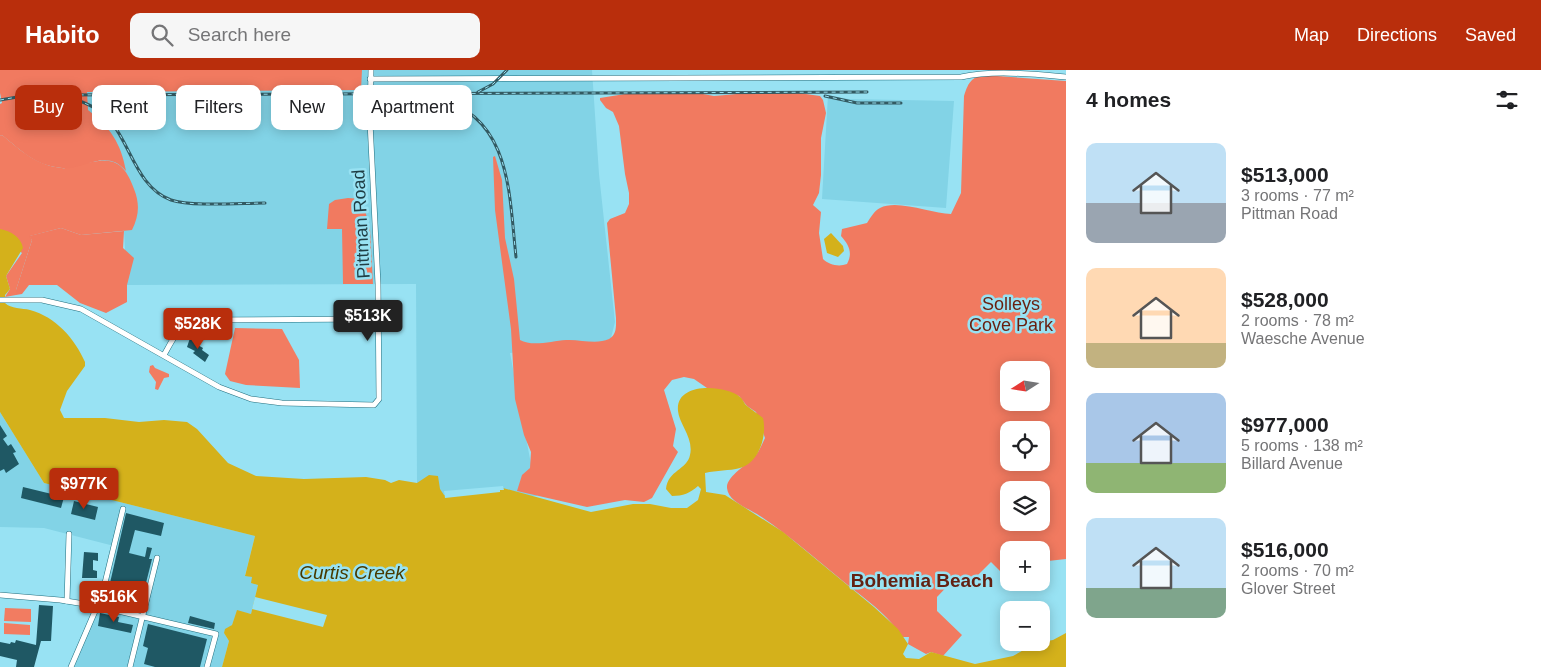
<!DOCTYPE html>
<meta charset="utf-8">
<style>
body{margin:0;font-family:Arial,sans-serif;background:#f6f6f6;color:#202124;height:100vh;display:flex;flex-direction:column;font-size:19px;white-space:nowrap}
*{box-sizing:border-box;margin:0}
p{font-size:16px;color:#757577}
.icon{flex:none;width:28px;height:28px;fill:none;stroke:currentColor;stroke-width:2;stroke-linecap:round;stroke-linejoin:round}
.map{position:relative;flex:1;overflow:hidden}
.sheet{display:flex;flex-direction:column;background:#fff;width:475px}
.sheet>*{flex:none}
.top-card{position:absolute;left:15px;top:15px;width:475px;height:45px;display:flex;gap:10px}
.needle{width:32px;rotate:258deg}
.tools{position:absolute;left:1000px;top:291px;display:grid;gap:10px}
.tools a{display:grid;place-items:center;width:50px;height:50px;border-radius:10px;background:#fff;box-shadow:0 2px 12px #0003;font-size:25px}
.price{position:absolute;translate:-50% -42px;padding:0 11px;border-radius:5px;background:#b92e0c;color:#fff;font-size:16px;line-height:32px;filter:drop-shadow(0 1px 2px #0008)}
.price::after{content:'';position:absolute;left:50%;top:30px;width:15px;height:11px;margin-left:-8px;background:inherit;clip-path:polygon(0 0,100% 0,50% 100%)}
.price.selected{background:#222;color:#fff}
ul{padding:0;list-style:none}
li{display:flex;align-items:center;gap:15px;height:125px;padding:0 20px}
li span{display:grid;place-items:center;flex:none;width:140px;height:100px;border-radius:10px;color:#555}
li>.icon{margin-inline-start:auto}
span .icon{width:60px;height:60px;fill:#fffc;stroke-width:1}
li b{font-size:21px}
h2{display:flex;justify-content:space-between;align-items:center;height:60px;padding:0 20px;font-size:21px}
.tag{padding:0 18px;border-radius:10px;background:#fff;box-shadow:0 2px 12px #0003;font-size:18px;line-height:45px}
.tag.selected{background:#b92e0c;color:#fff}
header{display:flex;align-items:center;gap:30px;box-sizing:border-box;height:70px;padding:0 25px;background:#b92e0c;color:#fff}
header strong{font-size:24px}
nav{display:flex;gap:28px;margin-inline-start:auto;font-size:18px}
.search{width:350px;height:45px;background:#f6f6f6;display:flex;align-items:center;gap:12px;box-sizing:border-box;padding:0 18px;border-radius:10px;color:#757577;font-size:19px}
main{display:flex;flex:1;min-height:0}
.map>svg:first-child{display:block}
.built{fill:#82d3e6}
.green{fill:#f27c61}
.forest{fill:#f17a60;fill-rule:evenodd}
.water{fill:#d4b11b}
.pier{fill:#98e2f3}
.building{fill:#1f5864}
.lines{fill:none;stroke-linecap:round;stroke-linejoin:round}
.minor-casing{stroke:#216e7e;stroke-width:6}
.minor{stroke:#fff;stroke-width:5}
.rail-casing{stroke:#335a62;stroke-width:3}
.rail{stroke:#98e2f3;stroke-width:1;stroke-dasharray:4;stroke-linecap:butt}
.labels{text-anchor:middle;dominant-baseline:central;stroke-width:5;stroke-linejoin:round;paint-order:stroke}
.street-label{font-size:18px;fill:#1f3e45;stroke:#98e2f3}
.park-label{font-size:18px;fill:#691f0f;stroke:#98e2f3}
.water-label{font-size:19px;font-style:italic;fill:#483a00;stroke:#98e2f3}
.neighbourhood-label{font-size:19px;font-weight:bold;fill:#632112;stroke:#98e2f3}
</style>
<header>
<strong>Habito</strong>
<div class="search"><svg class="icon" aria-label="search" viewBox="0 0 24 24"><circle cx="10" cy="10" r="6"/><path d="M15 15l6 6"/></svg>Search here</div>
<nav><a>Map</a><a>Directions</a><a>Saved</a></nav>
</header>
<main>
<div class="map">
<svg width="1066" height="597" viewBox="0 0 1066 597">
<rect width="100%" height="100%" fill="#98e2f3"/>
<g class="built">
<path d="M89 0H592L599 104 615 252 611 268 596 276 510 283 537 426 445 428 417 413 416 214 127 215 124 161 84 37Z"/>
<path d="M828 25 848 29 954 31 946 138 822 129Z"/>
<path d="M0 342 44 413 255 466 245 505 252 507 258 515 251 544 237 541 232 555 224 563 229 571 222 597H71L102 525 114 476 44 458 0 457Z"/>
</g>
<g class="green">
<path d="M2 65C22 81 35 95 62 98 67 99 72 96 77 95 109 88 122 86 134 119 140 134 139 146 132 160L81 165 61 158 30 166 32 170 16 220V225L5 227 10 219 6 206 22 183 0 164V66Z"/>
<path d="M235 258 282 259 299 290 300 318 246 315 230 311 225 304Z"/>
<path d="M153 295 155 298 169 304V307L164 308 158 320 155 319 156 312 149 302 150 296Z"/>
<path d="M5 538 31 539V552L4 551Z"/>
<path d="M4 553 30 555V565L4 564Z"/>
</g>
<g class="forest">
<path d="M0 0H362L361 20 87 22 88 40C110 57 121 73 126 101 106 77 83 101 62 98 34 95 23 82 2 65L0 66V34L2 33 0 23Z"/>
<path d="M983 5 1066 11V489L1048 491 1041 501V480H1009V510L991 492 968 515 958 505 937 527V541L962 565 943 586 931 582 926 584 908 574 909 567H902C889 545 864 528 844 512 817 490 790 466 760 446 750 439 728 432 727 418 726 406 749 394 756 385 760 380 762 374 765 368L756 342 747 336 739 326 707 318 694 309 684 307 672 310 664 320 676 359 673 376 678 382 652 428 644 432 625 430 587 437 517 421 522 405 530 398 531 382 524 365 515 329 511 259 495 140 493 87 495 86 502 110 505 168 514 209 520 270C532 277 552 271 566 270 580 269 596 275 609 269 617 265 616 256 616 248L607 153 610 149 625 143 629 134V123L625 104 619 56 613 42 606 38 600 30V28L625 24H703L714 26 748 23H799L820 26 823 30 826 43 821 68V105L819 123 813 135 821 142 819 163 823 189C829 195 839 197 847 194 853 183 849 175 841 166L842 159 867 153C871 147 874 141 880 138 898 129 932 144 951 144L961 123 964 26C968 14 970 8 983 5ZM1009 300H1041V332H1009ZM1009 360H1041V392H1009ZM1009 420H1041V452H1009Z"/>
<path d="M348 128 362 129 370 159 373 214H343L342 159H327L329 134 335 130Z"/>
<path d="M61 158 81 165 124 161 123 178 134 188 127 215V232L106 243 80 233 57 215H29L22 224 16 225V220L32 170 29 166Z"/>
</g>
<g class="water">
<path d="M0 159C11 161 21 167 23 178L6 206 10 219 5 225V233C11 239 22 238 30 240 56 247 75 269 85 292V296L67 321 60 340 64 348H105L139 352 164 350 187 352 197 359 228 393 256 406 304 409 366 407 385 410 391 413 399 410 417 413 429 405 438 406 440 419 444 425 503 418 591 442 633 434H650L671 438H687L698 430 701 419 698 416C690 423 683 426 672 426L666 419C668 400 687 400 690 385 694 368 679 354 678 341 675 311 726 315 740 327 743 329 744 334 747 336 752 340 758 344 763 348 767 365 760 392 740 398 729 401 717 400 705 403L706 422 725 425 783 462 874 537 898 559 908 574 903 584 906 588 919 589 931 582 975 594 1013 586 1036 573 1053 570 1066 563V597H222L229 571 224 563 225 559 232 555 237 540 251 544 258 515 251 513 252 507 245 506 255 466 44 413 0 342Z"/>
<path d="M831 163 843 176 844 181 838 187 827 183 824 169Z"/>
</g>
<g class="pier">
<path d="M503 416 504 420H500V422L445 428 444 421Z"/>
<path d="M255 527 327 545 323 557 252 539Z"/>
</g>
<g class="building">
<path d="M190 268 197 272 196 274 203 278 202 280 209 285 205 292 193 283 195 281 187 277Z"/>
<path d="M0 355 7 366 3 369 8 376 11 374 16 382 13 383 19 394 6 403 4 399 0 401Z"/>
<path d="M23 417 64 427 61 438 21 428Z"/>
<path d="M74 431 98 437 95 450 71 444Z"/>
<path d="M126 443 164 453 161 466 135 460 129 483 145 487 147 477 152 478 149 489H152L139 541 108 534 113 514 110 513Z"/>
<path d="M84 482 98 483V491L93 490V500L97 501V508H82Z"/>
<path d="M39 535 53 536 51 571H41L34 597H16L17 590 0 586V572L10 574 11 572 15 573 16 570 36 575Z"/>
<path d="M100 543 119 547 118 552 133 555 131 563 98 556Z"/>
<path d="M190 546 215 553 214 559 188 553Z"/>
<path d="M148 554 207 569 200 597H155L144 594 148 578 143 576Z"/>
</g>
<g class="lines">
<defs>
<g id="minor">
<path d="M370 9 961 7C994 0 1032 4 1066 7"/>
<path d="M0 230H42L81 239 219 317 251 329 282 333 374 335 379 329 378 214 370 52 371 0"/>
<path d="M164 285C172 271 178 256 194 250L378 249"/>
<path d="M0 525 60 530 97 536 216 564 207 597"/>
<path d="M67 531 69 464"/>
<path d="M71 597 102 525 123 439"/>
<path d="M130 597 157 488"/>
</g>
</defs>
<use href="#minor" class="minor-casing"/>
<use href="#minor" class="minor"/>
<defs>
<g id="rail">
<path d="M478 22 493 14 507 0"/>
<path d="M825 26 857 33H901"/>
<path d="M70 28C85 32 102 40 112 53 131 77 138 118 171 130 191 137 242 133 265 133"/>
<path d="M437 28C512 47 509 125 516 187"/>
<path d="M0 30 23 26 52 25 867 22"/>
</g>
</defs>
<use href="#rail" class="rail-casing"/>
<use href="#rail" class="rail"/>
</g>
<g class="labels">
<g class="street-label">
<text transform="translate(361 154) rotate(-93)">Pittman Road</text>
</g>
<g class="park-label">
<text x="1011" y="234">Solleys<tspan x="1011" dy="21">Cove Park</tspan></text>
</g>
<g class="water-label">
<text x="352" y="502">Curtis Creek</text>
</g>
<g class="neighbourhood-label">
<text x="922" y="510">Bohemia Beach</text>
</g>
</g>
</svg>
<div class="tools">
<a><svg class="needle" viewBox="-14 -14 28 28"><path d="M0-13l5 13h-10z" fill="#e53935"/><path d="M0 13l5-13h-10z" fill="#757577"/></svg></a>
<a><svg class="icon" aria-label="locate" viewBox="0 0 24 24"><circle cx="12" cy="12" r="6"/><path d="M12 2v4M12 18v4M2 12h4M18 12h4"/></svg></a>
<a><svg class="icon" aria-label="layers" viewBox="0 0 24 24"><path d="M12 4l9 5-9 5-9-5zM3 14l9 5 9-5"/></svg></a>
<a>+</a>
<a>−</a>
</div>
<b class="price selected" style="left:368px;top:272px">$513K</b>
<b class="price" style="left:198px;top:280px">$528K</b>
<b class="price" style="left:84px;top:440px">$977K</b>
<b class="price" style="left:114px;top:553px">$516K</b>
<div class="top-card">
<a class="tag selected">Buy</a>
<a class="tag">Rent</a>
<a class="tag">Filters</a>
<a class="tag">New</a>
<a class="tag">Apartment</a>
</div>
</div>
<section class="sheet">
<h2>4 homes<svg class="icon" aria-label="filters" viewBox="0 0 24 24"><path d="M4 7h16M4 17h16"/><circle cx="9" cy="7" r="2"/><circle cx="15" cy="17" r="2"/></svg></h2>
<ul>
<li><span style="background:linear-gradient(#bfe0f5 60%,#9aa5b1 0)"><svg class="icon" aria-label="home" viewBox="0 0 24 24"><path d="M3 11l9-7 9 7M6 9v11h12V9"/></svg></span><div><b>$513,000</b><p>3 rooms · 77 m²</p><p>Pittman Road</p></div></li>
<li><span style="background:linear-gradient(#ffd9b3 75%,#c2b280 0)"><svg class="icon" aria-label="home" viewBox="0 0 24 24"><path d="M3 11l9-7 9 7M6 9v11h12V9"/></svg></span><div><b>$528,000</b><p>2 rooms · 78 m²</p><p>Waesche Avenue</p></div></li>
<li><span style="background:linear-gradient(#a9c7e8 70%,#8fb573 0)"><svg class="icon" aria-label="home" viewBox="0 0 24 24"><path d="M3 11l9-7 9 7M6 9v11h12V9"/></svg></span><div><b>$977,000</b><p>5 rooms · 138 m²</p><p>Billard Avenue</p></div></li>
<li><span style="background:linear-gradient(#bfe0f5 70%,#7fa58c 0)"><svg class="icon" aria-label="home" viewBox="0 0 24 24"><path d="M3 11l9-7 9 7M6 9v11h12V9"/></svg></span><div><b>$516,000</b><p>2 rooms · 70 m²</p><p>Glover Street</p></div></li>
</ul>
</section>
</main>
